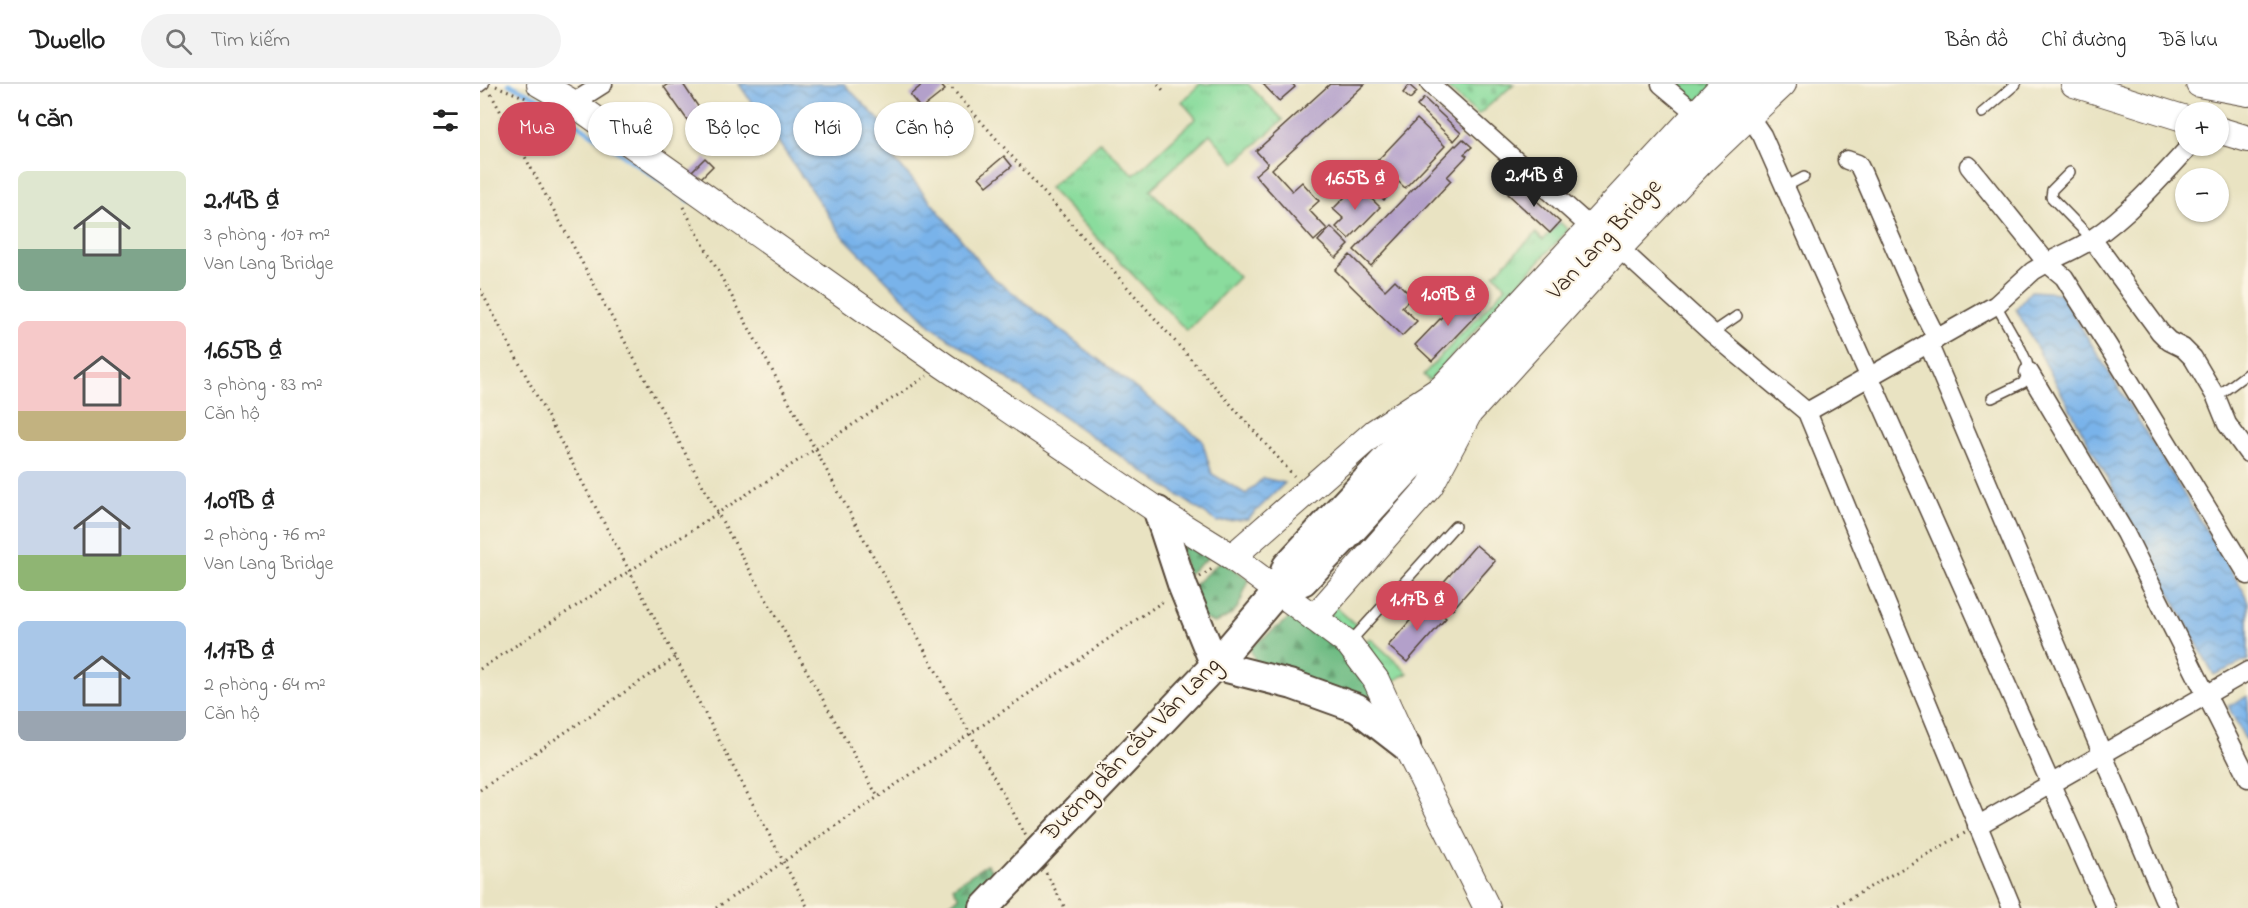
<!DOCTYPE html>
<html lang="vi">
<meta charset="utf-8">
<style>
body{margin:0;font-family:"Indie Flower",sans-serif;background:#f2f2f2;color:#222;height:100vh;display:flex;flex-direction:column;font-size:22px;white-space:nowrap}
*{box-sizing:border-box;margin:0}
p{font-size:20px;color:#767676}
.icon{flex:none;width:33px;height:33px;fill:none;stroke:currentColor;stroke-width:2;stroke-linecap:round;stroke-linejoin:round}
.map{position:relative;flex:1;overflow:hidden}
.side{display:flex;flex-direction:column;background:#fff;width:480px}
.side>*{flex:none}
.hud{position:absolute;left:18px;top:18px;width:570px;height:54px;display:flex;gap:12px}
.tools{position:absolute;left:1695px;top:18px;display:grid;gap:12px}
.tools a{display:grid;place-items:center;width:54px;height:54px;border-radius:50%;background:#fff;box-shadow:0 2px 4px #0004;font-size:30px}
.price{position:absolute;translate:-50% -51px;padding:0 14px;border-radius:21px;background:#d1495b;color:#fff;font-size:20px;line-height:39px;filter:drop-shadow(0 2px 3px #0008)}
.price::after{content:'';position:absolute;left:50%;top:36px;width:18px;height:14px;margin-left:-9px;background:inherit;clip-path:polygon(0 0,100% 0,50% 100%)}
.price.on{background:#222;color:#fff}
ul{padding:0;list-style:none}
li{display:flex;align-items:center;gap:18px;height:150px;padding:0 18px}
li span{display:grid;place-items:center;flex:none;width:168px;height:120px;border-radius:9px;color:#555}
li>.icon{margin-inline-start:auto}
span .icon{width:72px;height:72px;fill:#fffc;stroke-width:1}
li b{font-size:26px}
h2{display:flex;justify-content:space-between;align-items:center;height:72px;padding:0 18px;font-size:26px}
.tag{padding:0 21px;border-radius:27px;background:#fff;box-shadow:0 2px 4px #0004;font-size:21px;line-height:54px}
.tag.on{background:#d1495b;color:#fff}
header{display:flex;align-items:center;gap:36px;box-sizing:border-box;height:84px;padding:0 30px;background:#fff;border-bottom:2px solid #e0e0e0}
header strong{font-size:28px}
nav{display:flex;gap:33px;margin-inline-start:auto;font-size:21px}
.search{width:420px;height:54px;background:#f2f2f2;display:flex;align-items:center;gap:15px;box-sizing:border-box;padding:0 21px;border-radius:33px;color:#767676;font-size:22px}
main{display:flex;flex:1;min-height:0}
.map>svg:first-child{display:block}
.grass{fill:url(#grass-tufts);stroke:#62835e;stroke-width:1.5}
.forest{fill:url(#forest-firs);stroke:#557351;stroke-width:1.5}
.cemetery{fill:url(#cemetery-stones);stroke:#62835e;stroke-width:1.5}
.water{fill:url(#water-waves);stroke:#5a6e84;stroke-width:1.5}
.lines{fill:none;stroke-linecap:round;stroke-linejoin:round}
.stream{stroke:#79b3ea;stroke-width:4.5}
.building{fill:#b3a0ca}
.lane-casing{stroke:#554637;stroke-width:12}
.street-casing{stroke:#554637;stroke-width:21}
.secondary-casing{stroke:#554637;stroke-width:28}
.primary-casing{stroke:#554637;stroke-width:32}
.path{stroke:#554637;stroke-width:3;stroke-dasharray:1.5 4.5;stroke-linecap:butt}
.lane{stroke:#fff;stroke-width:9}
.street{stroke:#fff;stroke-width:18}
.secondary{stroke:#fff;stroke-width:26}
.primary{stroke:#fff;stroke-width:28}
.labels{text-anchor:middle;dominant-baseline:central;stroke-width:4.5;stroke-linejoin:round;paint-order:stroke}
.street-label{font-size:24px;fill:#3b2a1e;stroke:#fcf5e5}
</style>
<header>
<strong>Dwello</strong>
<div class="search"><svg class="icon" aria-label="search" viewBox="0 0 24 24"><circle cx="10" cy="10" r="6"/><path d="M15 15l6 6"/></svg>Tìm kiếm</div>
<nav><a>Bản đồ</a><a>Chỉ đường</a><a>Đã lưu</a></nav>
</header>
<main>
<section class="side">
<h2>4 căn<svg class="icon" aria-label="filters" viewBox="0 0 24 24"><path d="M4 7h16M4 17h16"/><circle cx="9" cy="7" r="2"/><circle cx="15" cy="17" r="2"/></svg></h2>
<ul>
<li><span style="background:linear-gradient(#dfe7d0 65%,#7fa58c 0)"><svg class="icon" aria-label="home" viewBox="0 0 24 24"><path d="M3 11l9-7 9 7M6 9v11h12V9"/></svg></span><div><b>2.14B ₫</b><p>3 phòng · 107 m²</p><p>Van Lang Bridge</p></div></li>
<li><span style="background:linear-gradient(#f6c9c9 75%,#c2b280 0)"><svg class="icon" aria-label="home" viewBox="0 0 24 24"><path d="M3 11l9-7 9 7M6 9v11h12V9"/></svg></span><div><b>1.65B ₫</b><p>3 phòng · 83 m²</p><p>Căn hộ</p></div></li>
<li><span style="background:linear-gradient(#c9d6e8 70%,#8fb573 0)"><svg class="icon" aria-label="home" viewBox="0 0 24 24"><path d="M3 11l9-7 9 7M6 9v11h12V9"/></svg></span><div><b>1.09B ₫</b><p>2 phòng · 76 m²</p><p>Van Lang Bridge</p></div></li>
<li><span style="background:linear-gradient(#a9c7e8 75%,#9aa5b1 0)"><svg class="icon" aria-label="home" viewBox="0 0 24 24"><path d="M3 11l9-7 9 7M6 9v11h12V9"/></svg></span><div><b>1.17B ₫</b><p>2 phòng · 64 m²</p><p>Căn hộ</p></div></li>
</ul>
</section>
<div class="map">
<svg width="1768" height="824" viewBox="0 0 1768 824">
<defs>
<pattern id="grass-tufts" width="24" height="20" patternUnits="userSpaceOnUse" patternTransform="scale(1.5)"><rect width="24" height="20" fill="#8adc9d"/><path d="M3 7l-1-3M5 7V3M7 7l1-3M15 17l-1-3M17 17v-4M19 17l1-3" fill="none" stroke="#78bd87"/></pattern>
<pattern id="forest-firs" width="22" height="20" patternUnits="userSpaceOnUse" patternTransform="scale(1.5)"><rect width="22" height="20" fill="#6fbc84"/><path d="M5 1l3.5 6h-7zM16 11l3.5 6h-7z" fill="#5c996b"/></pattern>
<pattern id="cemetery-stones" width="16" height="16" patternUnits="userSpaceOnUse" patternTransform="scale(1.5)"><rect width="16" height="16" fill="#8adc9d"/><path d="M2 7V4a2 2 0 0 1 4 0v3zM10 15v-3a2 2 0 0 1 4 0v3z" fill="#78bd87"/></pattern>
<pattern id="water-waves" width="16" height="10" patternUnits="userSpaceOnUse" patternTransform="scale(1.5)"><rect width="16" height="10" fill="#79b3ea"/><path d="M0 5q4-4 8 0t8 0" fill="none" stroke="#6492bd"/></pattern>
</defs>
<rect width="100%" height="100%" fill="#fcf5e5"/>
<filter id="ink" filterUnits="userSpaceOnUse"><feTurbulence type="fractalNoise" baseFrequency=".0167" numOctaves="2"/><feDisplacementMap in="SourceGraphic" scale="12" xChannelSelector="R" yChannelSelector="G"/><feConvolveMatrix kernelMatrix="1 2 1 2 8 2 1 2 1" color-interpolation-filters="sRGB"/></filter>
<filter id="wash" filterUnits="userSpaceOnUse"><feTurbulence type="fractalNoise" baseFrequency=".008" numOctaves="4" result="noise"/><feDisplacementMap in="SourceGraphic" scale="24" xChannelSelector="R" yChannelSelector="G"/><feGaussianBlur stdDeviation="1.35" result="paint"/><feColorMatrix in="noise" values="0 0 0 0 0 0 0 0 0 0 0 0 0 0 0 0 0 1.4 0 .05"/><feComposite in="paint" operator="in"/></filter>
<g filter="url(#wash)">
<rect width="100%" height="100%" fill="#e9e3c2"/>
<g class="grass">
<path d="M720 0H768L803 36 755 79 730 50 670 106 759 193 707 247 569 104 620 58 654 91 716 34 702 18Z"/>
<path d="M1189 0H1235L1214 21Z"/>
<path d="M1080 138 1088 146 949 297 943 291 1026 203 1014 190 1056 149 1063 156Z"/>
<path d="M850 518 877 542 872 546 863 548 851 539Z"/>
<path d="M890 554 928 589 909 600 884 559Z"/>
</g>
<g class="forest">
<path d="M698 449 734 469 707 491Z"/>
<path d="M741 477 768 495C761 519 760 530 734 539L721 533 713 502Z"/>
<path d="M812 532 873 575 895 609 889 617 776 580 770 564Z"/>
<path d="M507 780 517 795 490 824H464L479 813 473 803Z"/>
</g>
<path class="cemetery" d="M963 0H1034L998 31Z"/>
<g class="water">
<path d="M259 0H364L405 42 397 57 433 96 511 192 722 356 732 390 766 410 783 394 805 399 768 435 737 438 452 243 361 150Z"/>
<path d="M1551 207 1580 209 1763 506 1768 518V576L1734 591 1536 225Z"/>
<path d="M1768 612V661L1748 622Z"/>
</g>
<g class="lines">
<path class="stream" d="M29 0 62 16 210 117"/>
</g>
<g id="blocks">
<g class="building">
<path d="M188 0H203L223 30 236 21 246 36 220 54 184 3Z"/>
<path d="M443 0H460L465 6 441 25 430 11Z"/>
<path d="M783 0H813L815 3 799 17Z"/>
<path d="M850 0H885L792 85 812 107 822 98 839 117 829 126 847 145 834 157 775 91 788 80 776 67Z"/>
<path d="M929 1 937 8 930 15 923 9Z"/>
<path d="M944 14 981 49 974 57 937 22Z"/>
<path d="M267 20 283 43 272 50 256 27Z"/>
<path d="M136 22 156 35 150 45 130 32Z"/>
<path d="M937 35 965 62 925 104 897 77Z"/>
<path d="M168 42 177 49 169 60 159 53Z"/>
<path d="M983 55 992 63 984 70 987 72 967 93 971 97 891 182 874 166 975 61 976 62Z"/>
<path d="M524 72 532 82 507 102 499 93Z"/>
<path d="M225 74 233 82 217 98 209 90Z"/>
<path d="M906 95 916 104 904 116 894 107Z"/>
<path d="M1038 100 1080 138 1070 149 1028 110Z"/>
<path d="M877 101 900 123 869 155 856 143 864 135 853 125Z"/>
<path d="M851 143 869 161 856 174 838 157Z"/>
<path d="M870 171 905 206 915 196 932 213 922 223 937 237 922 252 855 186Z"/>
<path d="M984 210 1001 226 952 277 935 261Z"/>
<path d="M996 461 1015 477 972 526 953 510Z"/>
<path d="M947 517 966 534 927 578 908 562Z"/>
</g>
</g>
</g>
<g filter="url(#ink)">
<use href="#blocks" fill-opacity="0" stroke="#554637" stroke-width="1.5"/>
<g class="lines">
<defs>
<g id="lane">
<path d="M0 3 4 0"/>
<path d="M1502 29 1536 0"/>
<path d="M1590 88 1572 106 1571 113 1612 155"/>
<path d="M1305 103 1324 93"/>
<path d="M1232 249 1257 232"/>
<path d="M1736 313 1768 289"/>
<path d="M1512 314 1543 299 1549 288 1547 278 1541 265 1516 221"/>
<path d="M870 558 975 442"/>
</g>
<g id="street">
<path d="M950 0 1110 143"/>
<path d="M1181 0 1217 30"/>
<path d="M93 19 123 0"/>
<path d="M1269 32 1282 51 1305 103 1626 824"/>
<path d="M1367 76 1378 80 1382 88 1438 217 1457 255"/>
<path d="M1489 82 1567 179C1582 170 1598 165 1612 155 1649 130 1680 95 1710 62"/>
<path d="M1612 155 1680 248 1689 257 1703 264 1713 274 1736 313 1747 340 1768 369"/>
<path d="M1139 164 1232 249 1327 328 1532 824"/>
<path d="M1448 259 1688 824"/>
<path d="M1549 288 1645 449 1768 694"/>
<path d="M1327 328 1516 221 1553 187 1567 179 1584 193 1628 262 1768 491"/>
<path d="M1497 742 1768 587"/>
</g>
<g id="secondary">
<path d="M60 0 93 19 463 281 678 427 752 473 869 560 896 596 926 662 1007 824"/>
<path d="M1594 0 1706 35"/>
<path d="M1719 0 1768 9"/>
<path d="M1738 46 1768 55"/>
<path d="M752 473 895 348 962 304 1244 0"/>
<path d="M834 534 950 402 989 329 1139 164 1221 78 1303 0"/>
</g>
<g id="primary">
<path d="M678 427 703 503 735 581 813 601 877 624 926 662"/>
<path d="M798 507 823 497 871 447 937 375 980 313 1269 0"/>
<path d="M504 824 735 581 798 507 807 482 920 360 980 313"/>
</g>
</defs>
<use href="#lane" class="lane-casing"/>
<use href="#street" class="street-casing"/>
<use href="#secondary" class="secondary-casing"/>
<use href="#primary" class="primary-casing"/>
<g class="path">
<path d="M468 0 814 392"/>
<path d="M678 0 683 6"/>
<path d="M16 2 46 14"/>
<path d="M11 10 237 428 398 713"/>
<path d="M203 123 546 752"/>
<path d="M0 205 328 824"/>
<path d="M720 493 732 485"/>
<path d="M0 585 447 292"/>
<path d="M0 706 195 574"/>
<path d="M566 789 585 824"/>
<path d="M236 824 685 516"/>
<path d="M1353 824 1485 749"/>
</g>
<use href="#lane" class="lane"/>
<use href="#street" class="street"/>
<use href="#secondary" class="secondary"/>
<use href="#primary" class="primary"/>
</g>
</g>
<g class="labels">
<g class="street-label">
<text transform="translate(1125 156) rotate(-47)">Van Lang Bridge</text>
<text transform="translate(652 666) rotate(-46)">Đường dẫn cầu Văn Lang</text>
</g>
</g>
</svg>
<div class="tools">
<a>+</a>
<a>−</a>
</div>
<b class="price on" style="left:1054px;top:124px">2.14B ₫</b>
<b class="price" style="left:875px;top:127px">1.65B ₫</b>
<b class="price" style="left:968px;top:243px">1.09B ₫</b>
<b class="price" style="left:937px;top:548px">1.17B ₫</b>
<div class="hud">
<a class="tag on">Mua</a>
<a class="tag">Thuê</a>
<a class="tag">Bộ lọc</a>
<a class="tag">Mới</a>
<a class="tag">Căn hộ</a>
</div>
</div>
</main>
